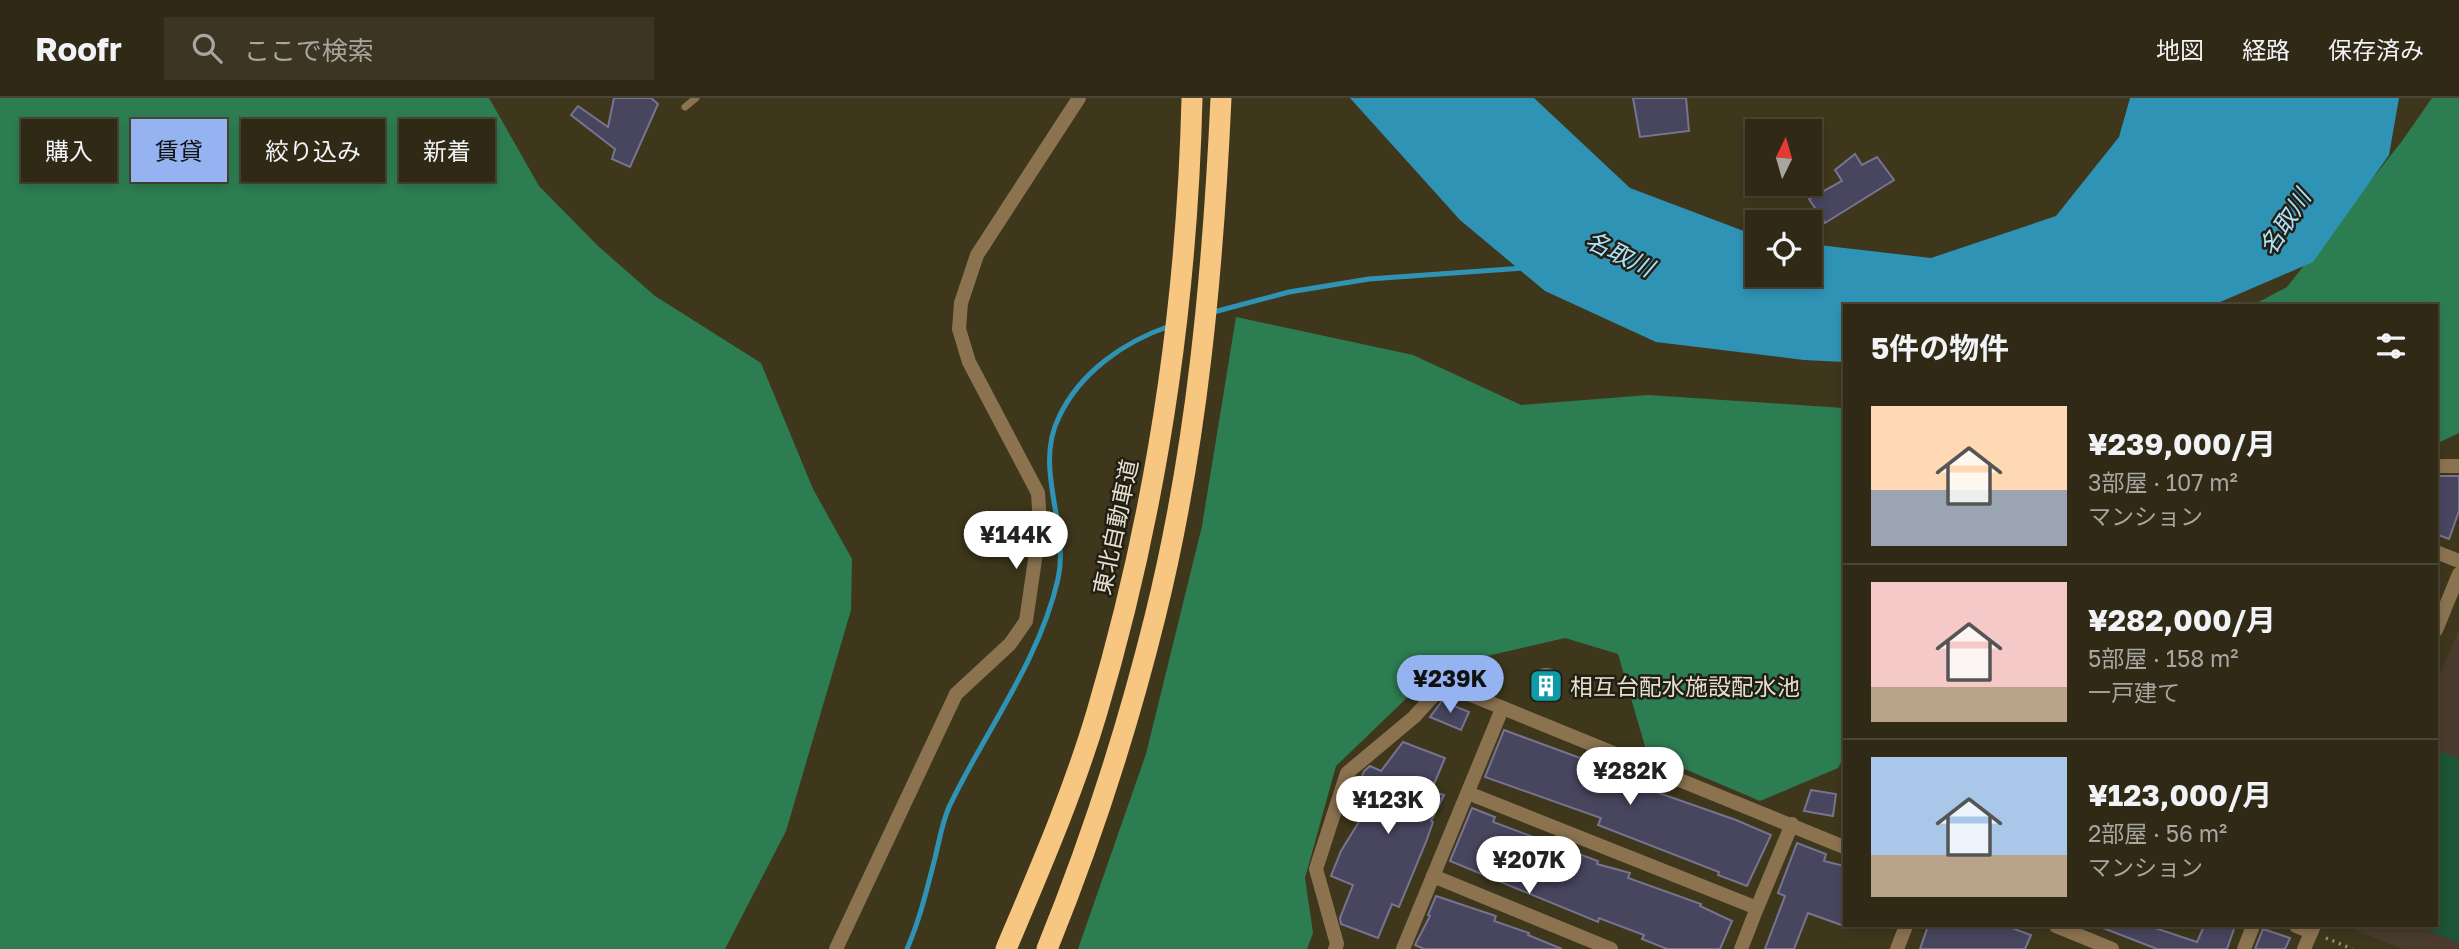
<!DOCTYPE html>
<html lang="ja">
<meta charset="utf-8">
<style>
body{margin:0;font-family:"Golos Text","Noto Sans JP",sans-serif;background:#3b3522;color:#f1f3f6;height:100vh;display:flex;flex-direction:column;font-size:26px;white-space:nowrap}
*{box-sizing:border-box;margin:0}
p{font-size:23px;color:#a7a6a0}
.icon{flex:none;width:38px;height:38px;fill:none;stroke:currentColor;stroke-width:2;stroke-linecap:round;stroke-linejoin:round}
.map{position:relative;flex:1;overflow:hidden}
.panel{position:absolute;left:1843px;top:206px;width:595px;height:623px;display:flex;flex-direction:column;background:#2f2915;border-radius:0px;box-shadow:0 4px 10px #0003,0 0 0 2px #4a4534}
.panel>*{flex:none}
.top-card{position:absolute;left:21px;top:21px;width:665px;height:63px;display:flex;gap:14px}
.needle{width:46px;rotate:5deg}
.controls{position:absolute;left:1745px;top:21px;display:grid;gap:14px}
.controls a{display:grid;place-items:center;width:77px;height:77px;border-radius:0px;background:#2f2915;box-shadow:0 4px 10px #0003,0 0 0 2px #4a4534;font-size:35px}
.price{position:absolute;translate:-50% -60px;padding:0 16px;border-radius:24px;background:#fff;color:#222;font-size:23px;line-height:46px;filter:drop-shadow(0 2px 4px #0008)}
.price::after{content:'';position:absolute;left:50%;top:42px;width:21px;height:16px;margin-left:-10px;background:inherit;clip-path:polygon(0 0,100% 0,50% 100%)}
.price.active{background:#95b2f1;color:#111}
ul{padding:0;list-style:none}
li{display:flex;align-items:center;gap:21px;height:175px;padding:0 28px}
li+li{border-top:2px solid #4a4534}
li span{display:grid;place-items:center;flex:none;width:196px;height:140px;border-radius:0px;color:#555}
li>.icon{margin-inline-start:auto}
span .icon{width:84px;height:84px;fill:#fffc;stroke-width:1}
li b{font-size:30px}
h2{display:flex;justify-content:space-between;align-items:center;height:84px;padding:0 28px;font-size:30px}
.chip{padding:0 24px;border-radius:0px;background:#2f2915;box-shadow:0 4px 10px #0003,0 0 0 2px #4a4534;font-size:24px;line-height:63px}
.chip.active{background:#95b2f1;color:#111}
header{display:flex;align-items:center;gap:42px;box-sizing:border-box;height:98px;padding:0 35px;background:#2f2915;border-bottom:2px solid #4a4534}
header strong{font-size:33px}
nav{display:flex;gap:38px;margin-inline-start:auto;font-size:24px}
.search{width:490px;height:63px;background:#3b3522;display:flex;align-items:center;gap:18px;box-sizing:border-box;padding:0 24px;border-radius:0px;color:#a7a6a0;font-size:26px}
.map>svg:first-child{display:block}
.education{fill:#493c2e}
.green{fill:#1b5536}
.forest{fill:#2d7d52}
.water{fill:#2f93b6}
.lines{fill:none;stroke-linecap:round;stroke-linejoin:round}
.stream{stroke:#2f93b6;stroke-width:5}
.building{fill:#48455f;stroke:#777491;stroke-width:2}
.path{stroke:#98927d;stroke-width:3.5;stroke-dasharray:2 5;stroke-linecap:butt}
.service{stroke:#8c7350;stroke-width:7}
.minor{stroke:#8c7350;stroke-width:14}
.motorway{stroke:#f7c680;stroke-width:21}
.labels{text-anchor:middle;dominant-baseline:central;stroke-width:5;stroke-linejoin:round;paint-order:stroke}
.street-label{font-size:23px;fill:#e4dfcf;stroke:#221e13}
.poi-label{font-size:23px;fill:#e4dfcf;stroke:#221e13;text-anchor:start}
.water-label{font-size:24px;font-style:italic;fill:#ace2f9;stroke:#221e13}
</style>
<header>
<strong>Roofr</strong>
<div class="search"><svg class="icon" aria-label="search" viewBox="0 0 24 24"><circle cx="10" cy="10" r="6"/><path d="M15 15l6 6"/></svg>ここで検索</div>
<nav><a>地図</a><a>経路</a><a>保存済み</a></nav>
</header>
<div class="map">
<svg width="2459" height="851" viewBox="0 0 2459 851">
<rect width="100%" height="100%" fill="#3f371c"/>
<path class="education" d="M2459 531V851H2402L2346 828H2436V586Z"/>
<path class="green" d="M2442 654 2459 661V845L2420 828H2436V668Z"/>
<g class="forest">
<path d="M0 0H489L539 88 598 148 655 198 761 265 813 391 852 461 851 512 786 733 725 851H0Z"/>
<path d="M2432 0H2459V335L2436 346V208H2251L2287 189 2402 43Z"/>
<path d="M1236 219 1413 257 1521 307 1648 297 1844 310V659L1838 670 1760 703 1647 655 1618 556 1565 540 1439 569 1336 668 1305 780 1313 835 1307 851H1078L1146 656 1202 428Z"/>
</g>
<path class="water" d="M1350 0H1534L1630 90 1757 138V177H1810V146L1931 160 2056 118 2119 39 2130 0H2399L2389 57 2313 164 2211 208H1844V264L1804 262 1656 244 1545 193 1460 122Z"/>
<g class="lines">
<g class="stream">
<path d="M1210 215 1289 194 1369 181 1524 170"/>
<path d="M907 851C920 821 927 791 935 760 939 744 942 725 949 709 985 633 1039 564 1058 481 1070 427 1033 371 1059 319 1080 274 1125 243 1170 228"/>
</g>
</g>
<g class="building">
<path d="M614 0H651L658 6 630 69 612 61 615 51 571 17 578 8 608 29Z"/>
<path d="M1633 0H1686L1689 33 1640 39Z"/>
<path d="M1855 56 1862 67 1877 59 1894 82 1825 125 1809 101 1842 83 1835 72Z"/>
<path d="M2436 378H2459V413L2449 441 2436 436Z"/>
<circle cx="1546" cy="586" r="15"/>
<path d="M1442 603 1469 614 1461 632 1430 619Z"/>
<path d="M1504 632 1632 679 1630 685 1736 722 1771 737 1747 788 1718 777 1719 774 1598 727 1601 720 1485 679Z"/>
<path d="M1403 644 1445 660 1431 693 1444 697 1431 723 1433 724 1426 744 1399 809 1392 806 1378 840 1341 826 1340 820 1353 787 1331 778 1341 753 1365 714 1350 708 1364 673 1370 668 1381 673Z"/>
<path d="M1811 692 1836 696 1833 718 1804 713Z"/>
<path d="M1472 710 1495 719 1493 724 1598 763 1597 766 1630 775 1628 780 1701 806 1700 808 1732 823 1720 851H1667L1642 841 1644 837 1599 820 1598 824 1450 763Z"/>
<path d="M1797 745 1826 756 1824 763 1844 768V828L1808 815 1794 851H1765L1785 798 1778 795Z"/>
<path d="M1436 798 1496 818 1494 823 1529 835 1528 837 1562 851H1424L1415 847 1430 818 1428 817Z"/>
<path d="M1928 828H2006L2031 837 2025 851H1920Z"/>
<path d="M2098 828H2149L2197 844 2204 828H2235L2227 851H2157Z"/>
<path d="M2263 831 2290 840 2285 851H2255Z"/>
</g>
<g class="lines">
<path class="path" d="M2326 840 2352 851"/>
<path class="service" d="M685 9 696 0"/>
<g class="minor">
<path d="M2436 368H2459"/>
<path d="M2436 454 2459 463"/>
<path d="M2436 532 2459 476"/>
<path d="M1468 695 1757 810 1741 851"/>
<path d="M1433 778 1611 851"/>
<path d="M1757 810 1792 726"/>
<path d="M2056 828 2112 851"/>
<path d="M2296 828 2311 834"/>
<path d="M836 851 956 596 1010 546 1026 523 1040 427 1038 395 969 264 959 231 961 205 977 157 1079 0"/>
<path d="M1335 851 1337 846 1316 771 1347 675 1414 619 1444 586 1844 749"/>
<path d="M1403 851 1502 611"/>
<path d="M1897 851 1906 828"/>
<path d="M2244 851 2253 828"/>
<path d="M2304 851 2314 828"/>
</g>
<g class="motorway">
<path d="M1006 851C1039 773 1073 695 1097 614 1156 415 1187 208 1192 0"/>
<path d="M1047 851C1091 743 1127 632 1155 519 1197 350 1213 174 1221 0"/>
</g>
</g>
<defs>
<symbol id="building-square" viewBox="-11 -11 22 22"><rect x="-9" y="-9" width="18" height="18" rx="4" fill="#0f9aa8" stroke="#221e13"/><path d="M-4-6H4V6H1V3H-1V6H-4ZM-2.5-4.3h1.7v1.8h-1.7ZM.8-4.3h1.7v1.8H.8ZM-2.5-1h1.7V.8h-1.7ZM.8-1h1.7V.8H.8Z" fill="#fff"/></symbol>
</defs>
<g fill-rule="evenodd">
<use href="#building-square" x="1527" y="569" width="38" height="38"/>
</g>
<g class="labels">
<g class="street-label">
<text transform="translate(1115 429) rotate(-78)">東北自動車道</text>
</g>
<g class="poi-label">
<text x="1570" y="588">相互台配水施設配水池</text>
</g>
<g class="water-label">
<text transform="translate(2284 124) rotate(-57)">名取川</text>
<text transform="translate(1620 155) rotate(26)">名取川</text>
</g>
</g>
</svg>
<div class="controls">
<a><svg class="needle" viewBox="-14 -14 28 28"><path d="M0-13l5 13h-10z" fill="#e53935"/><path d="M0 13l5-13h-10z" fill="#a7a6a0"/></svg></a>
<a><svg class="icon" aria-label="locate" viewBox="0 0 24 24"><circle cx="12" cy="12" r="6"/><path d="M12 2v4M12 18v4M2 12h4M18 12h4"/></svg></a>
</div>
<b class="price" style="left:1016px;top:473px">¥144K</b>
<b class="price active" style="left:1450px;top:617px">¥239K</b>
<b class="price" style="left:1630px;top:709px">¥282K</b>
<b class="price" style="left:1388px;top:738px">¥123K</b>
<b class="price" style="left:1529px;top:798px">¥207K</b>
<div class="top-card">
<a class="chip">購入</a>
<a class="chip active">賃貸</a>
<a class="chip">絞り込み</a>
<a class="chip">新着</a>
</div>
<section class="panel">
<h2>5件の物件<svg class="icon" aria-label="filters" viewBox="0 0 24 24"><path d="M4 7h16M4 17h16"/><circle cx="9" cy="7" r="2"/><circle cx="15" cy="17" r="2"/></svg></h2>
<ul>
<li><span style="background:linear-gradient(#ffd9b3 60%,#9aa5b1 0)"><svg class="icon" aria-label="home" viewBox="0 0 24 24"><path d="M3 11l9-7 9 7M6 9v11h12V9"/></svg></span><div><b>¥239,000/月</b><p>3部屋 · 107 m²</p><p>マンション</p></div></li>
<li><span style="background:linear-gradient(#f6c9c9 75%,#b9a48a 0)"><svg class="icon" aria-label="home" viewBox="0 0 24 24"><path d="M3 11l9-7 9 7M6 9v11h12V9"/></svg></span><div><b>¥282,000/月</b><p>5部屋 · 158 m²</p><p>一戸建て</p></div></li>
<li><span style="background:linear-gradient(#a9c7e8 70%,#b9a48a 0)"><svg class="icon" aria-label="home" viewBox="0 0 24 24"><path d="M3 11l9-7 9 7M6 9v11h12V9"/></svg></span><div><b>¥123,000/月</b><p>2部屋 · 56 m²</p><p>マンション</p></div></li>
</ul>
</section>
</div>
